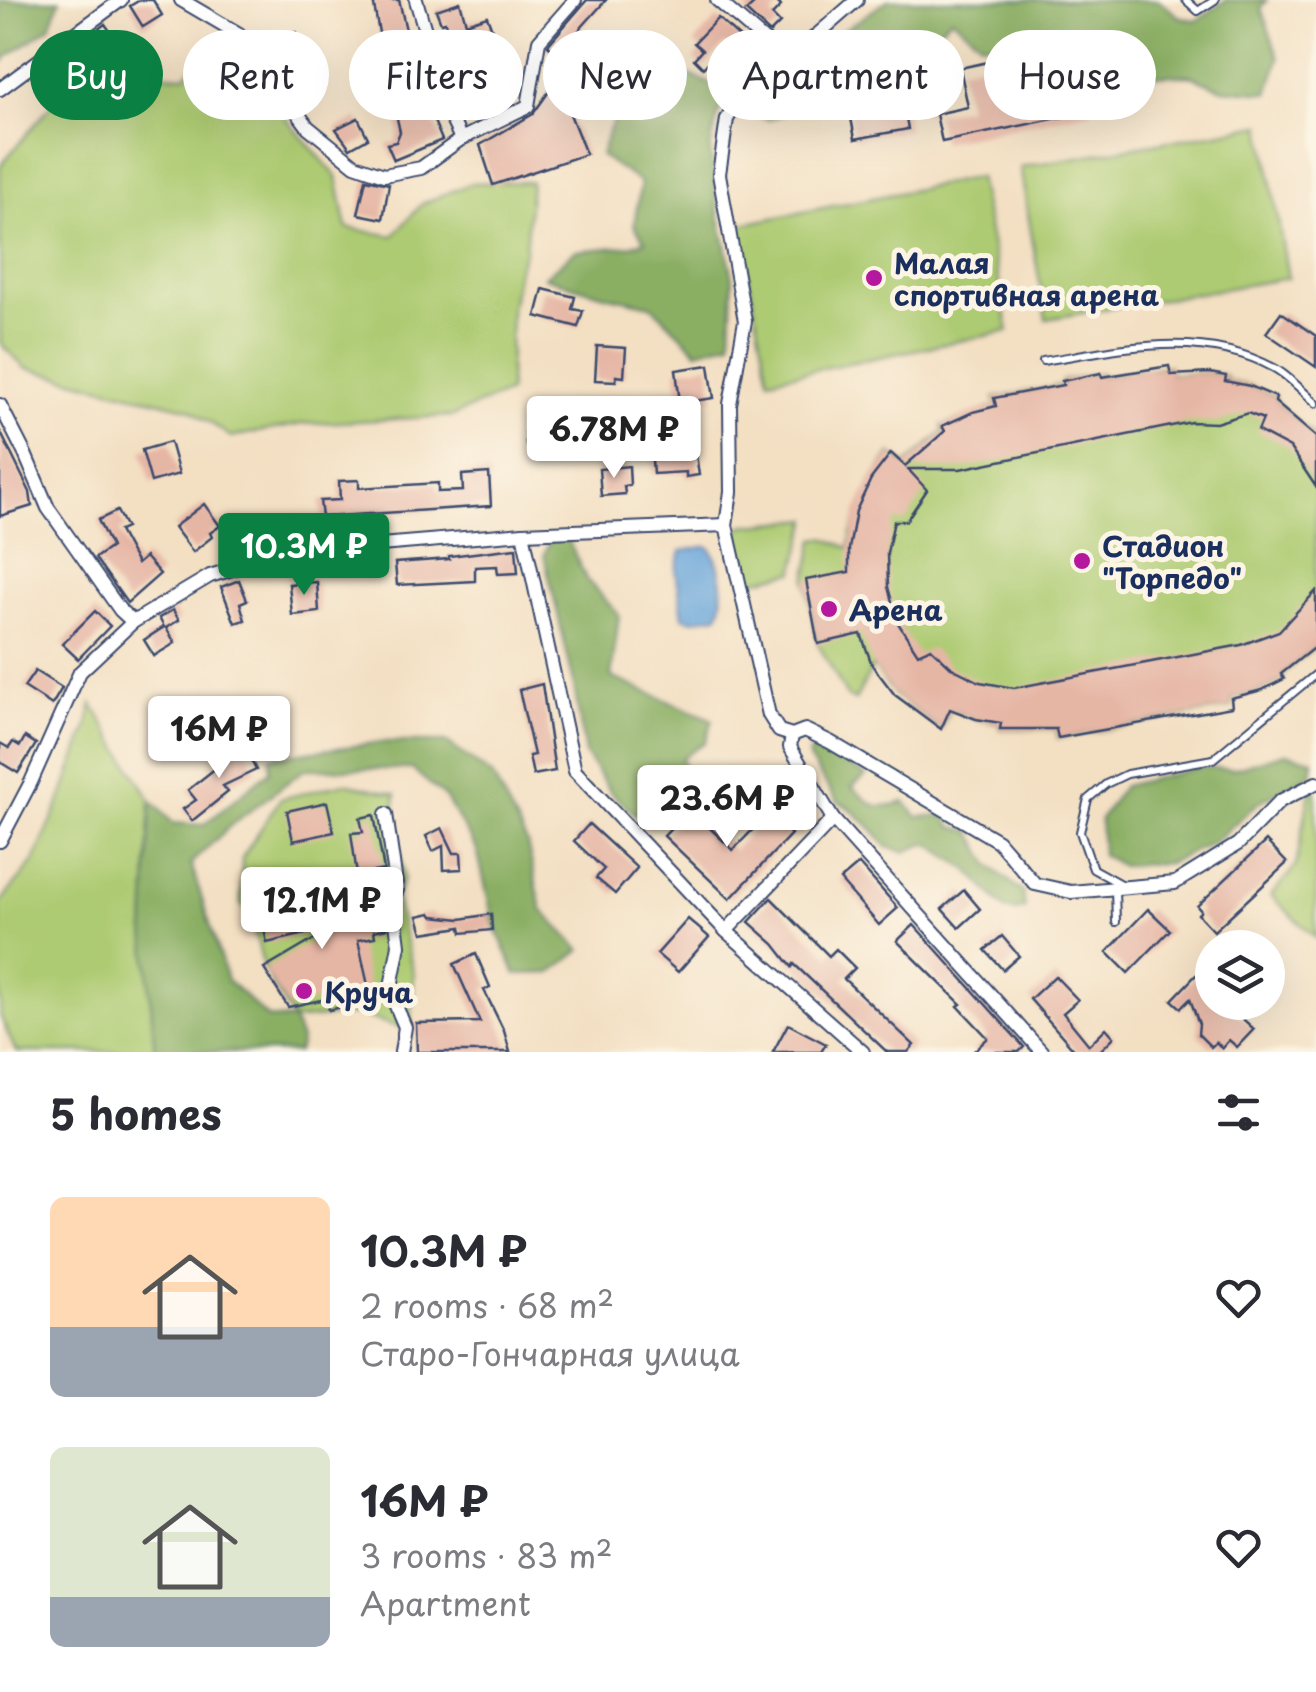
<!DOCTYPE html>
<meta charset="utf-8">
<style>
body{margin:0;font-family:"Playpen Sans",sans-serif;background:#f7f7f7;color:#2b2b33;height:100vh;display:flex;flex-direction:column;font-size:38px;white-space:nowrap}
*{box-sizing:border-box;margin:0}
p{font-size:32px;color:#7c7c81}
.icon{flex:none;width:55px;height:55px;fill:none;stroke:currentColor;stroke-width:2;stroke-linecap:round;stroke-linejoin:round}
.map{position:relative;height:1052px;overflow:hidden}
.details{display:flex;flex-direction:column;background:#fff;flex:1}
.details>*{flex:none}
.banner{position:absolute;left:30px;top:30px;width:1258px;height:90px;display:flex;gap:20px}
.buttons{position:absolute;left:1195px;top:930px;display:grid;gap:20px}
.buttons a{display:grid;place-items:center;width:90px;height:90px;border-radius:50%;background:#fff;box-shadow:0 10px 40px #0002;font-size:50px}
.price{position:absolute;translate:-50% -85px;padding:0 22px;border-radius:10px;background:#fff;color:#222;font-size:32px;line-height:65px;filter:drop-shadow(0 2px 5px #0008)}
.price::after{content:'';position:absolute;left:50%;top:60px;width:30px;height:22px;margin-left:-15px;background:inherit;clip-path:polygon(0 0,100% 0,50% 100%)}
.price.selected{background:#0b8043;color:#fff}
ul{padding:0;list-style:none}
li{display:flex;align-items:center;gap:30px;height:250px;padding:0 50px}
li span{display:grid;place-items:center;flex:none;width:280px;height:200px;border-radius:15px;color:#555}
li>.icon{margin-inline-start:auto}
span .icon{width:120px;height:120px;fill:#fffc;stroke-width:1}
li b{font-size:42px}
h2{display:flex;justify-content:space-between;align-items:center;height:120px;padding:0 50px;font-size:42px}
.tag{padding:0 35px;border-radius:45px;background:#fff;box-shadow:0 10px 40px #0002;font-size:35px;line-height:90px}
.tag.selected{background:#0b8043;color:#fff}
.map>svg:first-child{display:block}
.green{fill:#adcb72;stroke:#647d68;stroke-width:2.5}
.forest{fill:#8aaf64;stroke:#526f61;stroke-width:2.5}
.water{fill:#69a6da;stroke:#426a9c;stroke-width:2.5}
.building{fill:#e6b6a5}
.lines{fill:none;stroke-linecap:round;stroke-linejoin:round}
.lane-casing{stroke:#3b496d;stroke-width:10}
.street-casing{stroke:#3b496d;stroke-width:16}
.lane{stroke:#fff;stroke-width:6}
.street{stroke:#fff;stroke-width:12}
.poi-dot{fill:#b5179e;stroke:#fcf5e5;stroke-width:4}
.labels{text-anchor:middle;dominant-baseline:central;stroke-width:10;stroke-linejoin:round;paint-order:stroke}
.poi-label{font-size:28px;font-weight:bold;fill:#1b2f5e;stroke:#fcf5e5;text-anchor:start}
</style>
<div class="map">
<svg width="1316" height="1052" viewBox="0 0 1316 1052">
<rect width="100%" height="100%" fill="#fcf5e5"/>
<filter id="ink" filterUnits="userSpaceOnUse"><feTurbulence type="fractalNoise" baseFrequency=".01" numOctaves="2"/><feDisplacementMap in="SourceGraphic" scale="20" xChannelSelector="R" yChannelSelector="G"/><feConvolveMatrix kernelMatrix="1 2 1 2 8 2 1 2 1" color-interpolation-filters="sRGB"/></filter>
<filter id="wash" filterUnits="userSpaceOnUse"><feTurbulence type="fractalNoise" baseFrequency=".0048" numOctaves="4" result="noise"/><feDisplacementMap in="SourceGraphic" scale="40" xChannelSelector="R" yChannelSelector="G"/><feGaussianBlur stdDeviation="2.25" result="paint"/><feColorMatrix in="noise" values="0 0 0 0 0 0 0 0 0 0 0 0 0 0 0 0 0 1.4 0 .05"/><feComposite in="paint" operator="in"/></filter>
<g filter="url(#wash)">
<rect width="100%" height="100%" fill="#f3dfc2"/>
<g class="green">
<path d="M202 52 241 67 337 177 347 228 393 236 423 203 472 183 531 182 525 251 518 269 511 309 509 392 453 416 302 424 231 437 190 409 25 368 0 343V166L58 97 127 75H186Z"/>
<path d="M1262 125 1288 278 1046 319 1020 167Z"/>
<path d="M978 177 1009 331 769 379 738 225Z"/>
<path d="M1169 366 1171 375 1210 373 1226 376V381L1250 386 1276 397 1275 402 1316 437V646L1282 674 1284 679 1262 690 1231 698 1232 707 1058 738 1056 729H1000L1001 723 976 719 950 709 941 729 895 695 873 666 855 700 847 696 818 644 806 580 815 539 824 538 849 548C856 511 867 484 891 453L906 465 944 431 942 426 996 406 994 398 1062 385V381L1101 373 1102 377Z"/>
<path d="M809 519 794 572 747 582 736 535 742 526Z"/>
<path d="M92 704 151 800 145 930 155 1052H16L0 1016V903L33 863 62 797 88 725Z"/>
<path d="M344 783 396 794 394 814 404 878 395 897 414 975 411 1027H398L357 1014 293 1020 264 969 250 911 241 904 242 858 280 799Z"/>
<path d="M1310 791H1316V938L1271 896 1296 866Z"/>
</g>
<g class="forest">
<path d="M0 0H60L50 27 8 56 0 66Z"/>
<path d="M888 0H1159L1178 16 1197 21 1226 0H1267L1261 8 1279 59 1268 93 1223 89 1189 75 1137 76 1113 94 1097 71 1053 42 981 43 952 18 927 39 914 77 874 74 833 78 843 31Z"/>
<path d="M687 74 740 96 719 110 710 149 717 205 733 277 731 342 697 351 651 305 605 295 544 277 575 251 630 246 645 241 634 225 641 183 601 156 608 132 635 81Z"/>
<path d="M785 82 800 87 807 104 769 120 757 116 750 105 754 93Z"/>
<path d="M566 536 587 580 619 615 611 677 713 720 705 742 681 759 703 799 670 807 645 823 611 793 585 754 573 679 544 555 551 538Z"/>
<path d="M383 742H446L492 775 527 843 542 910 581 950 551 973 516 974 494 924 477 850 445 797 412 769H305L231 825 191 863 227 980 268 1018 293 1020 301 1040 298 1052H155L145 930 151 800 173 823 204 825 270 771V757Z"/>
<path d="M823 750 866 776 852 787C874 807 875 810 905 802L918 817 943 815 953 827 971 831 991 867 1023 892 1025 908 1016 911 1005 909 967 869 928 843 905 852 887 847C879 835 851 806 838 802L809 759V753Z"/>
<path d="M1285 753 1313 760 1311 775 1259 802 1214 842 1169 863 1122 866 1102 855 1100 820 1123 786 1201 767 1233 769Z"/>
</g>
<path class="water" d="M708 546C721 559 727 598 718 615L693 620 683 617 676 570 681 551Z"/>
<g id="blocks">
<g class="building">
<path d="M140 0H153L162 15 143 27 130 6Z"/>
<path d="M373 0H399L409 43 382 49Z"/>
<path d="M587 0H606L564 47 584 60 573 78 555 67 560 59 548 45Z"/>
<path d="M758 0H775L781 6 772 15 780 23 770 33 746 11Z"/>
<path d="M460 2 466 23 487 16 500 51 460 65 445 22 441 23 436 10Z"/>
<path d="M718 18 741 39 731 50 725 44 703 68 694 59 702 50 694 43Z"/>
<path d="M105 24 115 38 110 42 115 48 96 62 81 42Z"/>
<path d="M296 32 313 80 291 87 273 63 266 40Z"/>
<path d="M1053 48 1062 93 1087 88 1092 111 942 142 936 114 968 107 960 68Z"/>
<path d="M929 51 947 57 931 114 904 106 908 129 855 139 848 102 918 89Z"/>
<path d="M451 73 508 95 504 107 484 116 458 106 456 98 465 95 453 91Z"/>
<path d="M550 90 568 109 586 154 493 185 480 145 533 114Z"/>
<path d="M417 106 418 110 428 107 442 140 394 160 387 144 396 142 400 132 396 114Z"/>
<path d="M358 118 368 138 350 148 336 129Z"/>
<path d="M366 179 389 184 383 219 358 214Z"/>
<path d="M543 289 575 297 572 309 583 311 578 327 536 316Z"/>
<path d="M1281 312 1316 336V367L1266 333Z"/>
<path d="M597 346 626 348 624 377 616 376V381L595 380Z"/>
<path d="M709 365 714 398 680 403 676 370Z"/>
<path d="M1169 366 1171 375 1210 373 1226 376 1225 381 1250 386 1276 397 1275 402 1316 437V487L1290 448 1258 431 1263 419 1248 413 1216 423 1191 422 960 469H908L927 490 906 521H894L887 553 888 587 898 623 918 654 931 648 952 668 980 682 1014 688 1241 645 1279 631 1316 591V646L1281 674 1284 679 1262 690 1231 698 1232 707 1058 738 1056 729H1000L1001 723 976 719 950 709 941 729 895 695 872 665 861 634 818 644 806 580 849 572V549L856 511 871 479 891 453 905 466 945 431 942 426 973 412 996 406 994 398 1063 385 1062 381 1101 373 1102 377Z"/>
<path d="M575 412 576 442 526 445 525 416Z"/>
<path d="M681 415 684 455 696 454 699 475 686 477V472L653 474 649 418Z"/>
<path d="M0 431 30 492 32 506 0 516Z"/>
<path d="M170 442 179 474 151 482 142 450Z"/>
<path d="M629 466 630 485 624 486 625 494 601 496 599 469Z"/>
<path d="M489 473 491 506 322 517 320 501 340 500 339 481 359 480V488L438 483V492L463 491 462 475Z"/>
<path d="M204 504 220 526 210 533 212 537 193 552 174 527Z"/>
<path d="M117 511 126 528 119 531 137 564 145 557 160 574 127 603 95 558 111 547 98 520Z"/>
<path d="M516 548 518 573 498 574 497 566 475 567V581L397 585 395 563 449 559V556Z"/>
<path d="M239 580 247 600 240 603 245 620 235 623 221 587Z"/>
<path d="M317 582 319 612 292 615 289 584Z"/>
<path d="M173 610 179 620 166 628 175 643 154 656 144 640 164 627 159 618Z"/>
<path d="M95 611 110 626 78 659 62 644Z"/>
<path d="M35 671 62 688 52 705 24 687Z"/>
<path d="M542 684 555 771 533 775 529 756 534 755 519 690Z"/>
<path d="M25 737 36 744 18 773 0 762V743L9 748 13 742 20 746Z"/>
<path d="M244 746 256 770 223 786 228 792 192 821 183 809 196 800 188 790 221 764 218 758Z"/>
<path d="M327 802 334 832 293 841 287 811Z"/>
<path d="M690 809 733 850 769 813 791 834 730 899 664 836Z"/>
<path d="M374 815 384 870 357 875 351 833 363 832 360 818Z"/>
<path d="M589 824 637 868 615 894 596 878 604 869 574 841Z"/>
<path d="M442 828 454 853H461L462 869 444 870 443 846 433 851 426 836Z"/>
<path d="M1266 841 1287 863 1214 931 1198 914 1201 911 1197 906Z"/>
<path d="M859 864 898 908 879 925 840 880Z"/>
<path d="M964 890 980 909 959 928 942 909Z"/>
<path d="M298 895 301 909 319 905 321 915 357 908 356 902 367 900 368 904 382 902 387 928 374 931 375 937 358 940 369 990 360 992 362 1002 329 1010 326 999 288 1007 264 969 335 927 267 943 261 915 277 911 276 900Z"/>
<path d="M771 898 829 956 836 949 855 968 844 979 914 1045 908 1052H887L794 964 792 967 774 944 749 922Z"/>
<path d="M1148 909 1170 930 1128 973 1107 952Z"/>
<path d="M431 913 433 916 461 919 491 914 492 930 462 933 461 927 423 933 418 916Z"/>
<path d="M688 919 709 937 678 972 657 954Z"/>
<path d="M914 925 1024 1047 1019 1052H973L988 1038 958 1006 961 1004 897 941Z"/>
<path d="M1002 936 1019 956 1003 970 985 950Z"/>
<path d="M476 954 490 987 484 990 504 1031 510 1052H417L416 1023 480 1022 454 964Z"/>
<path d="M1203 974 1206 980 1203 990 1212 992V1002H1224L1254 1029 1237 1047 1229 1040 1222 1048 1216 1042 1211 1047 1198 1034 1199 1024 1190 999 1181 1008 1172 1000 1196 975Z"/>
<path d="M1055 976 1078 1000 1063 1013 1089 1045 1106 1028 1114 1037 1099 1052H1076L1030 999Z"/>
<path d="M788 1024 826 1044 821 1052H773Z"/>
</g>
</g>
</g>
<g filter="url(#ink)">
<use href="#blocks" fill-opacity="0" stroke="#3b496d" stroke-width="2.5"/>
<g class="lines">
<defs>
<g id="lane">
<path d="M1186 0 1198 11 1215 0"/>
<path d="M1043 361C1120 349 1201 328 1274 368 1289 376 1303 392 1316 403"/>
<path d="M1122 885 1093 869 1080 832 1088 799 1106 784 1127 774 1213 759 1316 674"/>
<path d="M1115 889 1116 922"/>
</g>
<g id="street">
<path d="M181 0 239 34 308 127 355 165 384 175 421 168 461 139 528 106 539 41 575 0"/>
<path d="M416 0 451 118 461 139"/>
<path d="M717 0 773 48 793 56 857 0"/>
<path d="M793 56 752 81 727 119 719 174 745 321 730 404 731 492 726 525 769 715 779 731 792 735 805 730 830 742 998 841 1035 884 1071 892 1175 883 1238 844 1280 801 1316 783"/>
<path d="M0 89 121 0"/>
<path d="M0 405 25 454 48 508 120 610 133 622"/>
<path d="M523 533 575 771 726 931 863 1052"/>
<path d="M792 735 790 747 833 819 1042 1052"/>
<path d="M386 814 397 890 393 899 399 945 390 992 405 1027 401 1052"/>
<path d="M0 841 31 782 80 672 133 622 210 576 284 553 523 533 726 525"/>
<path d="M726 931 833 819"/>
</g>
</defs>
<use href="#lane" class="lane-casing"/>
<use href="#street" class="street-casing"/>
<use href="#lane" class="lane"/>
<use href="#street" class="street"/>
</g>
</g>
<g class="poi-dot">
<circle cx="874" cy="278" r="10"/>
<circle cx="1082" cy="561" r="10"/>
<circle cx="829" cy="609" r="10"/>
<circle cx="304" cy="991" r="10"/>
</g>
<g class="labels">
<g class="poi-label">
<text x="894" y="262">Малая<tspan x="894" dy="32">спортивная арена</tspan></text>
<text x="1102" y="545">Стадион<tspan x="1102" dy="32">"Торпедо"</tspan></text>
<text x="849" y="609">Арена</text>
<text x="324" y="991">Круча</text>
</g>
</g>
</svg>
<div class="buttons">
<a><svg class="icon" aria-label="layers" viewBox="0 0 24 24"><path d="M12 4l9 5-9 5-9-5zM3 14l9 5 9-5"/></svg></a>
</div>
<b class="price" style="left:614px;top:481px">6.78M ₽</b>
<b class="price selected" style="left:304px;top:598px">10.3M ₽</b>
<b class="price" style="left:219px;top:781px">16M ₽</b>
<b class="price" style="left:727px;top:850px">23.6M ₽</b>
<b class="price" style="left:322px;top:952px">12.1M ₽</b>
<div class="banner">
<a class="tag selected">Buy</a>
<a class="tag">Rent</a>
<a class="tag">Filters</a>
<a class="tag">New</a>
<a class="tag">Apartment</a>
<a class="tag">House</a>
</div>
</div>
<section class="details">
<h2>5 homes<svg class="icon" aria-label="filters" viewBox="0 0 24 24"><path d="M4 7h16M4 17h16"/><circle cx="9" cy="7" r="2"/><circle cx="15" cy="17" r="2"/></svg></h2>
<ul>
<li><span style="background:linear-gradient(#ffd9b3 65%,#9aa5b1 0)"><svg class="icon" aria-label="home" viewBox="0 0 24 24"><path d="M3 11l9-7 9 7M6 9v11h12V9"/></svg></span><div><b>10.3M ₽</b><p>2 rooms · 68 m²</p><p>Старо-Гончарная улица</p></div><svg class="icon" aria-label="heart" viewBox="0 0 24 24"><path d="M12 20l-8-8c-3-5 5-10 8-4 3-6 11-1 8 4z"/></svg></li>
<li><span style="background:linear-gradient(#dfe7d0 75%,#9aa5b1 0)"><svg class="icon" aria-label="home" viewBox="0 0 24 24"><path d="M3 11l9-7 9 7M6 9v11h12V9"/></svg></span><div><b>16M ₽</b><p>3 rooms · 83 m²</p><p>Apartment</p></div><svg class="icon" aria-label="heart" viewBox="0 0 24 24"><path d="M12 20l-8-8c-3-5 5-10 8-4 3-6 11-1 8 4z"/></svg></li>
</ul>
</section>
